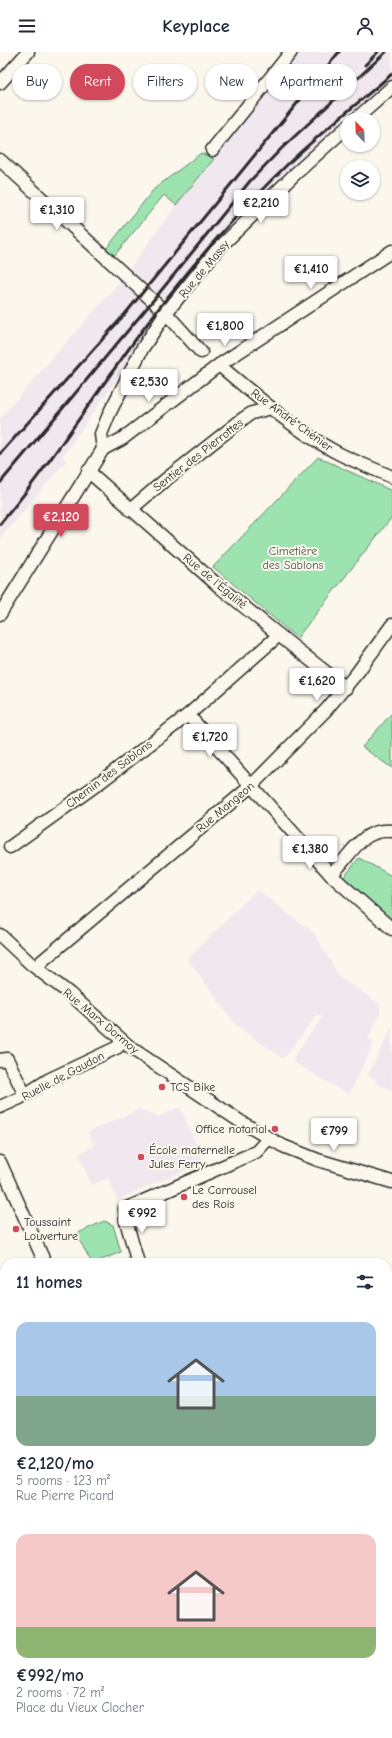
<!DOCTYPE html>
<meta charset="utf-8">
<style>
body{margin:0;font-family:"Comic Neue",sans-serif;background:#f2f2f3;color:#1f2937;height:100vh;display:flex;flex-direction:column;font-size:15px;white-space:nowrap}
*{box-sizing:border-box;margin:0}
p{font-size:13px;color:#747a83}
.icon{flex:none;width:22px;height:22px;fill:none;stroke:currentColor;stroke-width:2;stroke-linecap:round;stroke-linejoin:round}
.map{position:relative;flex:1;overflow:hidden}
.panel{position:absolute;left:0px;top:1206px;width:392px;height:480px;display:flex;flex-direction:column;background:#fff;border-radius:16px 16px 0 0;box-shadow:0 1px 3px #0004}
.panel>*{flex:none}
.guide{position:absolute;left:12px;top:12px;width:368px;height:36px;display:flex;gap:8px}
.needle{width:26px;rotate:337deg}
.fabs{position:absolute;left:340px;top:60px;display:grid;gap:8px}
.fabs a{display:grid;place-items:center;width:40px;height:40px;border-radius:50%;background:#fff;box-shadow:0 1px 3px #0004;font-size:20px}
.price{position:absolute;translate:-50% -34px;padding:0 9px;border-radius:4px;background:#fff;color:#222;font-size:13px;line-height:26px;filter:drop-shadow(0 1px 2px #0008)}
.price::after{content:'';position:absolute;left:50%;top:24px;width:12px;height:9px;margin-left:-6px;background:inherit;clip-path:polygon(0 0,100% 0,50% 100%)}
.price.on{background:#d1495b;color:#fff}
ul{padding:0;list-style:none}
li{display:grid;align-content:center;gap:8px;height:212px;padding:0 16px}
li span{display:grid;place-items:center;height:124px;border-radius:12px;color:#555}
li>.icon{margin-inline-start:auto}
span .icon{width:72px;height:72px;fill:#fffc;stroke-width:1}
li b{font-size:17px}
h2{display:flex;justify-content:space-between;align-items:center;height:48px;padding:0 16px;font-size:17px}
.pill{padding:0 14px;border-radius:18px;background:#fff;box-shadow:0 1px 3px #0004;font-size:14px;line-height:36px}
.pill.on{background:#d1495b;color:#fff}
header{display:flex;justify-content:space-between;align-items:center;height:52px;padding:0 16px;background:#fff;font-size:18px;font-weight:600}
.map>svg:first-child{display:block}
.built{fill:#f1e7ee}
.green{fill:#9de3b0;stroke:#64876e}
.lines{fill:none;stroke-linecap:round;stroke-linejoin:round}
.minor-tunnel{stroke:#d1cec5;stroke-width:12;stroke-dasharray:12 6;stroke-linecap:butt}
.minor-casing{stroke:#2b2b2b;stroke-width:15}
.major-casing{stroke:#2b2b2b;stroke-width:18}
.minor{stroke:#fbf7ec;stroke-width:12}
.major{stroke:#fbf7ec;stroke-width:15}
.rail{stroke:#2b2b2b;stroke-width:3}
.poi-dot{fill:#d1495b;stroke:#fbf7ec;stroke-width:1.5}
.labels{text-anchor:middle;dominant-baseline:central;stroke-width:4;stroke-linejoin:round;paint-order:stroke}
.street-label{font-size:12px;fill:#2b2b2b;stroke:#fbf7ec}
.park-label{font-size:12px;fill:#48594c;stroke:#fbf7ec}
.poi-label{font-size:12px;fill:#2b2b2b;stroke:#fbf7ec;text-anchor:start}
</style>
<header><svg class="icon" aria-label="menu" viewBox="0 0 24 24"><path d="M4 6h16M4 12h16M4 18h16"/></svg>Keyplace<svg class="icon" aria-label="person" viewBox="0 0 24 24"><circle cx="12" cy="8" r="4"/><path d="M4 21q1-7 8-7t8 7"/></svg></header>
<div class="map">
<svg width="392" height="1686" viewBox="0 0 392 1686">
<rect width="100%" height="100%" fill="#fbf7ec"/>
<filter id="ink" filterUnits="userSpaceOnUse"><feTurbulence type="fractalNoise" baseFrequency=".025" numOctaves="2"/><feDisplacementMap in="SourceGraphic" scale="8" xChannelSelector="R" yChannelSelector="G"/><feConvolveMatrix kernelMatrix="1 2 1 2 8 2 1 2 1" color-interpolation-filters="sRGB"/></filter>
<g filter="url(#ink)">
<g class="built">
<path d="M300 0H392V30L347 67 287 122 158 270 132 300 128 311 62 405 66 409 0 487V366L123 226 176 153Z"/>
<path d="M257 838 314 881 340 926 380 952V962L368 987 374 991 349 1043 293 1010 295 1007 293 1006 322 965 317 962 286 1004 282 1006 236 973 187 907Z"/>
<path d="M392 975V1038L375 1031 377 1027 368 1023Z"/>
<path d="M180 1055 204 1110 117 1148 108 1126 91 1133 79 1101 94 1094 88 1080 140 1057 158 1065Z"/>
</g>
<g class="green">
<path d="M201 101 214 107 176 153 164 143 114 204 106 197 154 137Z"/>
<path d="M318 405 392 439V465L297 586 213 515Z"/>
<path d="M392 661V716L362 695Z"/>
<path d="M359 806 392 824V872L341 829Z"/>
<path d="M104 1169 113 1173 121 1200 99 1209 100 1211H92L76 1182Z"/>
<path d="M0 1407 5 1409V1452L0 1449Z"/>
<path d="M248 1681H281L283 1686H250Z"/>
</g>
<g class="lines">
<path class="minor-tunnel" d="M387 1376 392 1378"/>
<defs>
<g id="minor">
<path d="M0 31 28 0"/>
<path d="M356 67 392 35"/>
<path d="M212 98 291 0"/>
<path d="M0 108 165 260 201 300"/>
<path d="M219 313C255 343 292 376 334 399 352 409 373 416 392 425"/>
<path d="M103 397 122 387 219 313 392 199"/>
<path d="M88 419 221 536 290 592 346 636"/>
<path d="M130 458 164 429 244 366 252 361 271 356"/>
<path d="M0 562 103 397 101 382 110 360 142 297 166 261 216 199 294 123 347 75"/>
<path d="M188 663 331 823 392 877"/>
<path d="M10 795 95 734 188 663 279 583"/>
<path d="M331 823C351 804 360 776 392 779"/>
<path d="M0 883 31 912 70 942 131 996 241 1070 283 1094 318 1108 392 1130"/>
<path d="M37 916 42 909 251 734 326 658 357 621 392 573"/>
<path d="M0 1008 7 1007 25 1043"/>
<path d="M0 1055 20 1046 48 1028 118 995 121 988"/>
<path d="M0 1110 45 1211"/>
<path d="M138 1211 126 1169 125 1157 256 1100 269 1086"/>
<path d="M387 1272 392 1273"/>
<path d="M0 1309 5 1307"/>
<path d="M387 1431 392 1414"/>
<path d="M289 1681 290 1686"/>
<path d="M312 1686 313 1681"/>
</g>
<g id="major">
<path d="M0 1287 5 1294"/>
<path d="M387 1629H392"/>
<path d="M387 1641 392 1640"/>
</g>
</defs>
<use href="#minor" class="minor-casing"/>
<use href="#major" class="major-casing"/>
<use href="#minor" class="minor"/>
<use href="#major" class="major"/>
<g class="rail">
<path d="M365 13 378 0"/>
<path d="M0 402 125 262 339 0"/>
<path d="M0 431 151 251 250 129 282 96 386 0"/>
<path d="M0 472C63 397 113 312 175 236 212 190 251 147 293 107 325 77 359 50 392 22"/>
<path d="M0 1396 5 1399"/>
<path d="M239 1681 241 1686"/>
</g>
</g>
</g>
<g class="poi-dot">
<circle cx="162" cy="1035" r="4"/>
<circle cx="275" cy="1077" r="4"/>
<circle cx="141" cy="1105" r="4"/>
<circle cx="184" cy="1145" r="4"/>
<circle cx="16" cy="1177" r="4"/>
</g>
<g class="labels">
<g class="street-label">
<text transform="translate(204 217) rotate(-50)">Rue de Massy</text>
<text transform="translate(292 368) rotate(36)">Rue André Chénier</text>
<text transform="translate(198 403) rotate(-38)">Sentier des Pierrottes</text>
<text transform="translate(215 529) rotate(40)">Rue de l'Égalité</text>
<text transform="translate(109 722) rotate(-37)">Chemin des Sablons</text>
<text transform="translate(225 755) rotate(-40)">Rue Mangeon</text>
<text transform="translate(101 969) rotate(40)">Rue Marx Dormoy</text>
<text transform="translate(63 1024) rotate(-28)">Ruelle de Gaudon</text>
</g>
<g class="park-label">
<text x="293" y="499">Cimetière<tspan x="293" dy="14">des Sablons</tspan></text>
</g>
<g class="poi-label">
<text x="170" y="1035">TCS Bike</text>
<text x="267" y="1077" text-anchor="end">Office notarial</text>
<text x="149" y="1098">École maternelle<tspan x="149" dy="14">Jules Ferry</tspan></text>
<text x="192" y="1138">Le Carrousel<tspan x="192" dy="14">des Rois</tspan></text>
<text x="24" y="1170">Toussaint<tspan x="24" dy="14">Louverture</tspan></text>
</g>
</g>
</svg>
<div class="fabs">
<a><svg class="needle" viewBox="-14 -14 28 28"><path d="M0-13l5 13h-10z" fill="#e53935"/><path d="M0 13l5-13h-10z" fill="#747a83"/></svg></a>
<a><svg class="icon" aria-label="layers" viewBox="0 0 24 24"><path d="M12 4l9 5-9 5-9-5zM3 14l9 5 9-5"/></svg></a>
</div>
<b class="price" style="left:261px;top:172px">€2,210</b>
<b class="price" style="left:57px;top:179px">€1,310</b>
<b class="price" style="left:311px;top:238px">€1,410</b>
<b class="price" style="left:225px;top:295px">€1,800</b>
<b class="price" style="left:149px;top:351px">€2,530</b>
<b class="price on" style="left:61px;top:486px">€2,120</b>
<b class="price" style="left:317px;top:650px">€1,620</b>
<b class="price" style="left:210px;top:706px">€1,720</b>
<b class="price" style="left:310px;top:818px">€1,380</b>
<b class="price" style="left:334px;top:1100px">€799</b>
<b class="price" style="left:142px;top:1182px">€992</b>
<div class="guide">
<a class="pill">Buy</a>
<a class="pill on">Rent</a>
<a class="pill">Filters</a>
<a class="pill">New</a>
<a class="pill">Apartment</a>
</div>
<section class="panel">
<h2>11 homes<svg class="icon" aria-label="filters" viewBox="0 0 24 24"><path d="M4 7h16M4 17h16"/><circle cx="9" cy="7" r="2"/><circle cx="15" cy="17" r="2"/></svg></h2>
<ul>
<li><span style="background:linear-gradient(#a9c7e8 60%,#7fa58c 0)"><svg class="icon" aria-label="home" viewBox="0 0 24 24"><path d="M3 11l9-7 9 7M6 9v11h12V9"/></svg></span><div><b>€2,120/mo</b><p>5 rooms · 123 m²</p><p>Rue Pierre Picard</p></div></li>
<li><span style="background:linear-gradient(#f6c9c9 75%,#8fb573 0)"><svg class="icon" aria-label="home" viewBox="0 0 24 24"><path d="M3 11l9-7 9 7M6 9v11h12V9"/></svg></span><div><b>€992/mo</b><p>2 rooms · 72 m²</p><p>Place du Vieux Clocher</p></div></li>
</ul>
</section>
</div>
